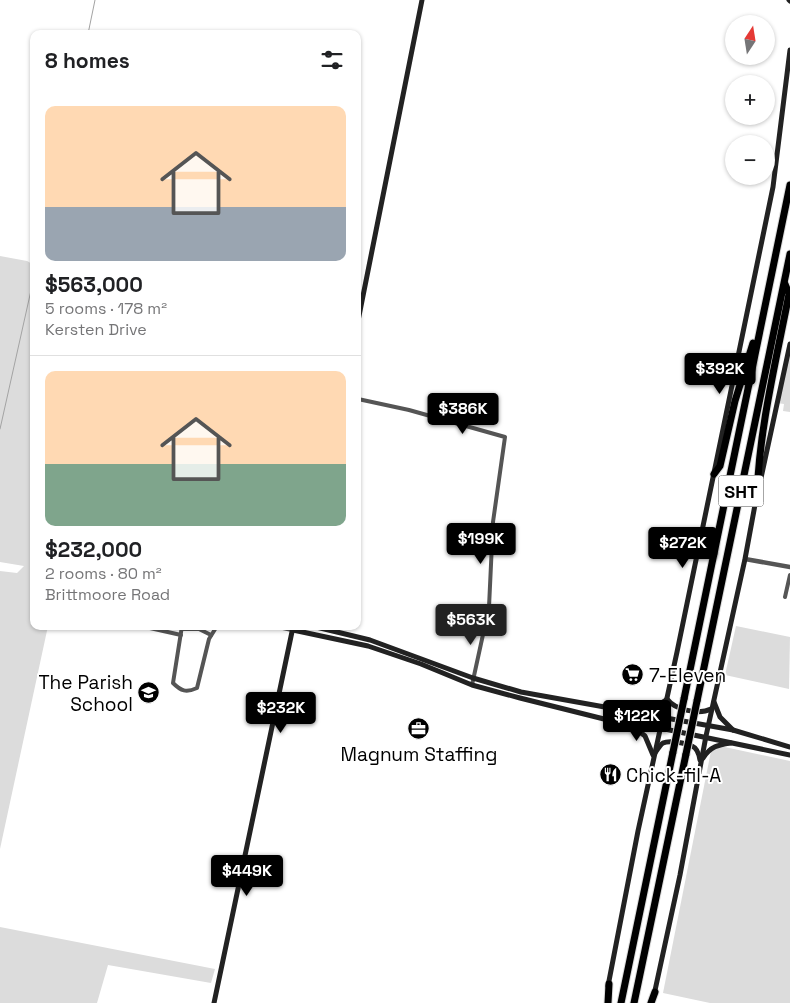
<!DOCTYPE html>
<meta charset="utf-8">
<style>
body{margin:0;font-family:"Space Grotesk",sans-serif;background:#f2f2f2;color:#202124;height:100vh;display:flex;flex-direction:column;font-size:19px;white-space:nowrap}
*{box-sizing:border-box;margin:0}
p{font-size:16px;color:#757577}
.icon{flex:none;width:28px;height:28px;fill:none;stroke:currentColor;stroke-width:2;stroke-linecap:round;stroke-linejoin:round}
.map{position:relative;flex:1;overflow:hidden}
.panel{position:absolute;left:30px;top:30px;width:331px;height:600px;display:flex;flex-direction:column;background:#fff;border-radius:10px;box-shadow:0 1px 4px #0004}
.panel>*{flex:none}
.needle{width:32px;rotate:12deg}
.controls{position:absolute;left:725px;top:15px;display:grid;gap:10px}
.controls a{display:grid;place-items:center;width:50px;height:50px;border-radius:50%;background:#fff;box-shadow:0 1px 4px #0004;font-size:25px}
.price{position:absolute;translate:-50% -42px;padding:0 11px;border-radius:5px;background:#000;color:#fff;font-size:16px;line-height:32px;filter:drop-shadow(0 1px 2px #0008)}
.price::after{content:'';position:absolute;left:50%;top:30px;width:15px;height:11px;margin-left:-8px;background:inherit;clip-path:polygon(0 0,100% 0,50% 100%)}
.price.current{background:#222;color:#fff}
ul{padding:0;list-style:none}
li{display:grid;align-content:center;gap:10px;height:265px;padding:0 15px}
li+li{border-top:1px solid #e0e0e0}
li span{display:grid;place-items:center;height:155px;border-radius:10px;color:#555}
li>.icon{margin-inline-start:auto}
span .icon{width:90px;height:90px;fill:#fffc;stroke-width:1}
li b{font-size:21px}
h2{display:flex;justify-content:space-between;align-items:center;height:60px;padding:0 15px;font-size:21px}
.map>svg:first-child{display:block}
.green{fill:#dcdcdc}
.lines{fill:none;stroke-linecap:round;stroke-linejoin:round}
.stream{stroke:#a3a3a3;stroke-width:1}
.motorway-casing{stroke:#dbdbdb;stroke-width:9}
.minor{stroke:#555;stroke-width:4}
.tertiary{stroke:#555;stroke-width:4.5}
.secondary{stroke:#222;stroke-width:5}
.motorway{stroke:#000;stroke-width:7}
.motorway-bridge-casing{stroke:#dbdbdb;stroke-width:9;stroke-linecap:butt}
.motorway-bridge{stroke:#000;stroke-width:7}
.labels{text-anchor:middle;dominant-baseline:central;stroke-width:4;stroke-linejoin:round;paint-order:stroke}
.shield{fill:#fff;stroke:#4c4c4c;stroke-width:1}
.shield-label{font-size:18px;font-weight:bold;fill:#000}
.poi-label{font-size:19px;fill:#000;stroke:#fff;text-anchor:start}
</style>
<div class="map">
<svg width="790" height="1003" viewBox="0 0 790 1003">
<rect width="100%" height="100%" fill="#fff"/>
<g class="green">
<path d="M0 256 27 261 34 265V626H48L0 849V571L17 573 24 566 0 562Z"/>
<path d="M790 345V412L783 411 784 404 777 403Z"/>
<path d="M736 626 790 637 789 689 725 675Z"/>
<path d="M720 746 790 761V1003H710L663 993 711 751Z"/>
<path d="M0 927 215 969 211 983 108 965 97 1003H0Z"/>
</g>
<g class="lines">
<g class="stream">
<path d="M88 34 95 0"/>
<path d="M0 429 34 277"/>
</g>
<defs>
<g id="motorway">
<path d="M714 474 720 466 735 401 753 343"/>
<path d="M757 497C759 429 776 361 789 294L785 284"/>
<path d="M684 699 790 185"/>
<path d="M697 701 790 254"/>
<path d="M608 1003 609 984"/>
<path d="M621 1003 673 752"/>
<path d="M634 1003 686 754"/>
<path d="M651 1003 655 992"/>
</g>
</defs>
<use href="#motorway" class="motorway-casing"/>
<g class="minor">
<path d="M358 399 409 410 505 437 493 522 489 607 472 685"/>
<path d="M785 597 790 575"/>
<path d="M141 626 181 635"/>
<path d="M182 626 173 683C181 691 186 693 197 688L209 639 217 626"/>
<path d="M182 629H199L210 626"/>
<path d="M199 629 211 635"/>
</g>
<g class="tertiary">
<path d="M745 559 790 567"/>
<path d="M275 626 293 630"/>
</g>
<g class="secondary">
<path d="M789 0 790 1"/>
<path d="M358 321 422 0"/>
<path d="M761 478 790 344"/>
<path d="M312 626 370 640 473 678 521 692 733 730 790 747"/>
<path d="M293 630 368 646 421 664 472 685 520 698 612 721 660 728 790 755"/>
<path d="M667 699C675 710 699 715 711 709"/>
<path d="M714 702 720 717 733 730"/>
<path d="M640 711 655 707 666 700"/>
<path d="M629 723 645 736 653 755"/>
<path d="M655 753C658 749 660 745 663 743 669 740 686 743 692 746 697 748 699 754 700 760"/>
<path d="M703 758C711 746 718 745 731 743"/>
<path d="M608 986 638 831 677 652 773 187 790 50"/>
<path d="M654 995 680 875 706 736 745 559 757 494"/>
<path d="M214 1003 293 627"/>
</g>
<use href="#motorway" class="motorway"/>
<defs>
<g id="motorway-bridge">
<path d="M673 752 684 699"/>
<path d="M686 754 697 701"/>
</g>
</defs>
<use href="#motorway-bridge" class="motorway-bridge-casing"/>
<use href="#motorway-bridge" class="motorway-bridge"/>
</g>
<defs>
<symbol id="supermarket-disc" viewBox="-11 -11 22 22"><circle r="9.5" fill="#000" stroke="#fff"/><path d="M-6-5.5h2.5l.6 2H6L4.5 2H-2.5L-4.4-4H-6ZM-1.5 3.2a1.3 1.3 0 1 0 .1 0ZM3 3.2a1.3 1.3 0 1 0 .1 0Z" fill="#fff"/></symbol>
<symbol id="school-disc" viewBox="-11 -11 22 22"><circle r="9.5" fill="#000" stroke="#fff"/><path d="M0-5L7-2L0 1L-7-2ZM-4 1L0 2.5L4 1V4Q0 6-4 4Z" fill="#fff"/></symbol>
<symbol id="office-disc" viewBox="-11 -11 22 22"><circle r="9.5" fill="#000" stroke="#fff"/><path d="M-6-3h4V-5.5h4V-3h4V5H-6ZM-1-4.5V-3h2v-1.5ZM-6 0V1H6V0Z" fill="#fff"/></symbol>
<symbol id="restaurant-disc" viewBox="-11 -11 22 22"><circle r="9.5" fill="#000" stroke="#fff"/><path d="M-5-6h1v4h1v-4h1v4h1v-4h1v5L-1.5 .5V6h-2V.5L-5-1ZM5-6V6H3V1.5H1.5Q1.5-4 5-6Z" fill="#fff"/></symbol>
</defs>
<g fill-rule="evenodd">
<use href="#supermarket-disc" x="620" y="662" width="25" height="25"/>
<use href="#school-disc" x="136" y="680" width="25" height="25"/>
<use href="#office-disc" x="406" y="716" width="25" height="25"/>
<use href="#restaurant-disc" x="598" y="762" width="25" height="25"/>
</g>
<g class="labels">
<rect class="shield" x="718.5" y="475.5" width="45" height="31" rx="4"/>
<g class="shield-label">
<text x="741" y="491">SHT</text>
</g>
<g class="poi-label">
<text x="649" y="675">7-Eleven</text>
<text x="133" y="682" text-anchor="end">The Parish<tspan x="133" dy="22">School</tspan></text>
<text x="419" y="754" text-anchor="middle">Magnum Staffing</text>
<text x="626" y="775">Chick-fil-A</text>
</g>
</g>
</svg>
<div class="controls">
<a><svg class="needle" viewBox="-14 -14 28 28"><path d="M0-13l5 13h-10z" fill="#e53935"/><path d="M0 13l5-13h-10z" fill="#757577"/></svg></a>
<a>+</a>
<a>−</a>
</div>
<b class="price" style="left:720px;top:395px">$392K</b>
<b class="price" style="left:463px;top:435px">$386K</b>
<b class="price" style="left:481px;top:565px">$199K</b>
<b class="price" style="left:683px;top:569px">$272K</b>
<b class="price current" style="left:471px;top:646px">$563K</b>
<b class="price" style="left:281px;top:734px">$232K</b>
<b class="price" style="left:637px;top:742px">$122K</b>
<b class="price" style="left:247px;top:897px">$449K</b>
<section class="panel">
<h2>8 homes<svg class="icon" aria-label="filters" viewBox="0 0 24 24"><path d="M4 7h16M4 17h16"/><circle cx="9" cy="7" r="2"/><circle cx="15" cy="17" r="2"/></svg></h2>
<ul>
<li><span style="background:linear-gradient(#ffd9b3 65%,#9aa5b1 0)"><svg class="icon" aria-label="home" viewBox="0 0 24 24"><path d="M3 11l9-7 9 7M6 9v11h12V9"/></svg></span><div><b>$563,000</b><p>5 rooms · 178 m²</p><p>Kersten Drive</p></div></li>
<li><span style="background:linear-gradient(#ffd9b3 60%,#7fa58c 0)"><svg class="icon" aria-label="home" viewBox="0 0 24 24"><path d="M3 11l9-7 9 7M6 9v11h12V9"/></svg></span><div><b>$232,000</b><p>2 rooms · 80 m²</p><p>Brittmoore Road</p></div></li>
</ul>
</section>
</div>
